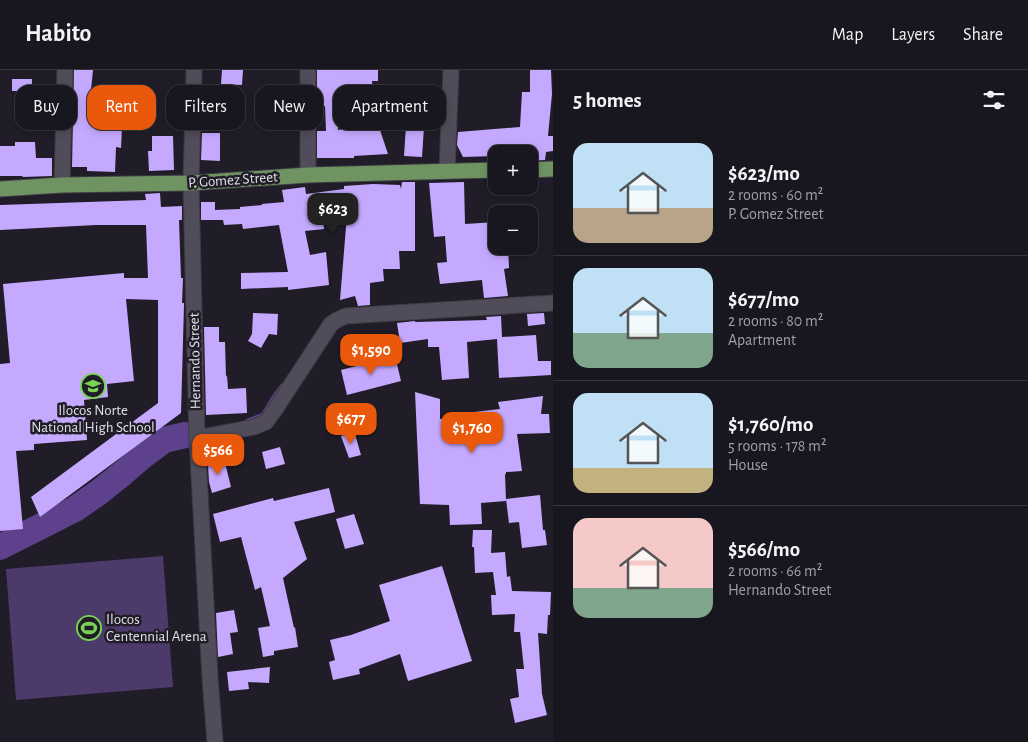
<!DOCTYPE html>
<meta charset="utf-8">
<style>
body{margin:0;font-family:"Alegreya Sans",sans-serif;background:#25232b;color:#f1f3f6;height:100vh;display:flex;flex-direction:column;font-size:19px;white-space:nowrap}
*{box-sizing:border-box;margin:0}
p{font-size:16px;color:#9f9fa4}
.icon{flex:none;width:28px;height:28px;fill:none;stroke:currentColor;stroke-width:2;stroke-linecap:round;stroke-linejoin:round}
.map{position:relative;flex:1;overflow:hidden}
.side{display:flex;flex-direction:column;background:#18161e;width:475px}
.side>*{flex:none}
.top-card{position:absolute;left:15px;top:15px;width:462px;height:45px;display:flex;gap:10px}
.fabs{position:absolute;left:488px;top:75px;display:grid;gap:10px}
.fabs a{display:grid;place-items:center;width:50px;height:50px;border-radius:10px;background:#18161e;box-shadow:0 2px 8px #0003,0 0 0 1px #36353c;font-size:25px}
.price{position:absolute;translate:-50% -42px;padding:0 11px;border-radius:10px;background:#ea580c;color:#fff;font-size:16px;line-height:32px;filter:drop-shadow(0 1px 2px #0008)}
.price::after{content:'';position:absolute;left:50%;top:30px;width:15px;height:11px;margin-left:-8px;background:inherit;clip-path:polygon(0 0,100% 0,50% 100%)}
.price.on{background:#222;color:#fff}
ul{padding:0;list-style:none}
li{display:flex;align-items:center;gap:15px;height:125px;padding:0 20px}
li+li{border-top:1px solid #36353c}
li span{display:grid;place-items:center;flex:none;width:140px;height:100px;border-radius:15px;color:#555}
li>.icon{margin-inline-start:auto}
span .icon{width:60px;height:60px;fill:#fffc;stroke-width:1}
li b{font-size:21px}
h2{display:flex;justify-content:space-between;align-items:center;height:60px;padding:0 20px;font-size:21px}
.tag{padding:0 18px;border-radius:15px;background:#18161e;box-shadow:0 2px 8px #0003,0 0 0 1px #36353c;font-size:18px;line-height:45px}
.tag.on{background:#ea580c;color:#fff}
header{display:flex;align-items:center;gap:30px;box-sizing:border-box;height:70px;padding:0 25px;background:#18161e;border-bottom:1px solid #36353c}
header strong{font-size:24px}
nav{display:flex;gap:28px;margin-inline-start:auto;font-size:18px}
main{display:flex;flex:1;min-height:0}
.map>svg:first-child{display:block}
.green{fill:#4b3a6a}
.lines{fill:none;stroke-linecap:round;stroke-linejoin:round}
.stream{stroke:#5e418d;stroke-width:4.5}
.river{stroke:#5e418d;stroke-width:26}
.building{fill:#c5a9ff}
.minor-casing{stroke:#3d3b43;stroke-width:17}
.major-casing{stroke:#3d3b43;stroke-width:17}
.minor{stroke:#504c59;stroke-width:15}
.major{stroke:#6f9462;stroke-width:15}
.labels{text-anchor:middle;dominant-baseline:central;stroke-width:5;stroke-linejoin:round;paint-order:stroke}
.street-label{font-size:15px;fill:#e0dee6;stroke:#201d28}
.poi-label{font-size:15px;fill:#e0dee6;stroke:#201d28}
</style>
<header>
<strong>Habito</strong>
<nav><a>Map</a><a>Layers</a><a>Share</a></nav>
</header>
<main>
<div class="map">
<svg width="553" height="672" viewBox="0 0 553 672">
<rect width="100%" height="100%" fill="#201d28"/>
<path class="green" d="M163 486 173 617 16 630 6 499Z"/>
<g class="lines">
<path class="stream" d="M247 351 263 345 274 327 282 316"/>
<path class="river" d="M0 477 75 439 98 423 123 403 144 385 164 370 185 365"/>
</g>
<g class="building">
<path d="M74 0H93L91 20 122 21V33L95 32 94 56 122 58 121 78 116 77 115 102 87 101V97H72Z"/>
<path d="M222 0H243L242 15 221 14Z"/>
<path d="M317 0H378V11H372L374 33 361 34V33L337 35 338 60 378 54 388 84 354 86V88H317V61H326L325 36 317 37Z"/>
<path d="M530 0H551L552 24 548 66H553V81L546 82 545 90 529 91V84H496V86L463 87 457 75 458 62 520 57 522 22H530Z"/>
<path d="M12 9H32V26L39 27V42L19 41 20 21H12Z"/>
<path d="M402 20 433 21 432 34 402 33Z"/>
<path d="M384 33 406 34 405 51 383 50Z"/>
<path d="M406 56 424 57 422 87 404 86Z"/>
<path d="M202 63H220V91L201 90Z"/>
<path d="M152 66H173L174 100 149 101 148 81H152Z"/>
<path d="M15 72H35L36 88H52V106L23 107 22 106H0V76H15Z"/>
<path d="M402 112H415V181H399L400 199H383L384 211 370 213V235L358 236 355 226 340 230 347 145 323 148 324 159 305 161 310 185 326 182 329 215 288 220V217L241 219V203L288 202 279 155 243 159 242 154 224 155 223 150H201V132H215V140L240 139V137L262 135V134L284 132 282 120 305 117 306 124 344 119V116L373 114 400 115 401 119Z"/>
<path d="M464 112 465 154 496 152V176H508L509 198 504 199 508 226 484 228 482 210 440 214 437 193 447 192 445 166 434 167 429 113Z"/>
<path d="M160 123 161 137 182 136V150H179L181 208H183L182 233H184V235L181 343 40 447 31 427 158 333V230L126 229 134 311 107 314 108 327 84 330 87 370 34 374V380L16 381 23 459 0 461V294L10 293 3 214 124 203V208H148L146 155H96L0 160V135L146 130 145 124Z"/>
<path d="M253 243 278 244 277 265 269 264 261 278 248 271 252 264Z"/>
<path d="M544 243 545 254 528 256 527 244Z"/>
<path d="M501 246 502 267 536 265 538 291H551V305L499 308 497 269 467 272 469 308 442 310 439 277H428V269L400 273 397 253 415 251V252L487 250 486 247Z"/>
<path d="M204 257H219V272H225L226 307 227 305 228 319 246 318 247 343 206 345Z"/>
<path d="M395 286 401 311 347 325 341 300Z"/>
<path d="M415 322 440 329V349H475L474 342 500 339 498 332 543 326 541 344H549L550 363 517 364 522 401 506 402V404H505L506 431 481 433 482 454 450 455 449 435 420 434Z"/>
<path d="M354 361 361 385 349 388 341 366Z"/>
<path d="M280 377 285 394 266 399 262 382Z"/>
<path d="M224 389 231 417 212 423 209 412 208 394Z"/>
<path d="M329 418 335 442 294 452 307 489 283 508 294 558 295 557 298 577 274 581V585L263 587 258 558 270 556 261 517 255 520 241 467 220 472 213 444 273 428 274 431Z"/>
<path d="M540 425 543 460H545L547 475 522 478 519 452 509 453 506 429Z"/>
<path d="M354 444 364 474 345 479 336 449Z"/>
<path d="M473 460H492L491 483 505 482 507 507 510 506 512 521 551 522 550 545H548L547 564 538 563 542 624 547 645 515 653 510 629 519 627 516 599H524L520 562H514L515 544 492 545 491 525H496L493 502 475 503 474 477H472Z"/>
<path d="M442 496 472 591 408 611 400 584 359 599 360 604 333 610 329 592 335 590 330 570 351 565 390 551 379 515Z"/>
<path d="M234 540 238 562 230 563 233 584 218 587 216 543Z"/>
<path d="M270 597 269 613 248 612 249 619 229 621 227 602Z"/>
</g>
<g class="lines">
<defs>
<g id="minor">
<path d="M194 0 191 113 197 368 210 608 215 672"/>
<path d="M308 0V105"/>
<path d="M447 101 451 0"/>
<path d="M62 115 65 0"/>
<path d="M197 368 254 357 266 352 276 338 331 254 337 250 346 246 553 233"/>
</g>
<g id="major">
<path d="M529 100 553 99"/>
<path d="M0 119 62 115 191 113 308 105 496 100"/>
</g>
</defs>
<use href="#minor" class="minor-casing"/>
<use href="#major" class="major-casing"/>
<use href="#minor" class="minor"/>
<use href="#major" class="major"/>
</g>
<defs>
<symbol id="school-ring" viewBox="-11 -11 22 22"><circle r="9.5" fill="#201d28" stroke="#7bd155" stroke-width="1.5"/><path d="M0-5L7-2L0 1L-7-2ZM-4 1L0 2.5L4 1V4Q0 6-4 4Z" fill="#7bd155"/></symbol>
<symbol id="stadium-ring" viewBox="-11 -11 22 22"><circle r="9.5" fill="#201d28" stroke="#7bd155" stroke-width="1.5"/><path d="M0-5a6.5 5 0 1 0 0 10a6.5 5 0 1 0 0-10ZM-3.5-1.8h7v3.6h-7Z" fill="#7bd155"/></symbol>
</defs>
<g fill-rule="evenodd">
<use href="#school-ring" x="79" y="302" width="28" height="28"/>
<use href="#stadium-ring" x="75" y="544" width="28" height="28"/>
</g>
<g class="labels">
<g class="street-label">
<text transform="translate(233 110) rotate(-4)">P. Gomez Street</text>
<text transform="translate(195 291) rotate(-91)">Hernando Street</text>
</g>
<g class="poi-label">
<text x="93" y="340">Ilocos Norte<tspan x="93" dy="17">National High School</tspan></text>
<text x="106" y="549" text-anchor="start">Ilocos<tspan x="106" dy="17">Centennial Arena</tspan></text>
</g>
</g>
</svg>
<div class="fabs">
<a>+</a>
<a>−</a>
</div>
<b class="price on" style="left:333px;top:165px">$623</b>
<b class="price" style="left:371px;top:306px">$1,590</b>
<b class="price" style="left:351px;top:375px">$677</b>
<b class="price" style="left:472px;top:384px">$1,760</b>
<b class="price" style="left:218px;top:406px">$566</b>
<div class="top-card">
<a class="tag">Buy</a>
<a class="tag on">Rent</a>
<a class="tag">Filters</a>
<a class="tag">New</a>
<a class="tag">Apartment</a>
</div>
</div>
<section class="side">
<h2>5 homes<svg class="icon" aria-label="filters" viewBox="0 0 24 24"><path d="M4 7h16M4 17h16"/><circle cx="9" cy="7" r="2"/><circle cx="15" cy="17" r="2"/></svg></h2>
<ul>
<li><span style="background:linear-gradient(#bfe0f5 65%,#b9a48a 0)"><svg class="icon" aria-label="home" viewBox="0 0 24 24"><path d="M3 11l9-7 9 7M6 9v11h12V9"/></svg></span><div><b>$623/mo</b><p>2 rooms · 60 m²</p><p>P. Gomez Street</p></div></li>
<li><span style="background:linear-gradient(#bfe0f5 65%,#7fa58c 0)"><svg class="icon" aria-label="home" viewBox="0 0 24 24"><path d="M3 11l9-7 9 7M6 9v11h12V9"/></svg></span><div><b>$677/mo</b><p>2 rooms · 80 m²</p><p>Apartment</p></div></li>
<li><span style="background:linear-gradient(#bfe0f5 75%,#c2b280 0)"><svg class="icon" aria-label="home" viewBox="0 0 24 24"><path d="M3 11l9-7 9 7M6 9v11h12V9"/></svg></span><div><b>$1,760/mo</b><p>5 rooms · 178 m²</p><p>House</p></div></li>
<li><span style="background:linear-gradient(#f6c9c9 70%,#7fa58c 0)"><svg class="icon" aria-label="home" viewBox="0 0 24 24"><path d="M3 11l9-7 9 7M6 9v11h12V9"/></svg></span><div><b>$566/mo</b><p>2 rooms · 66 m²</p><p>Hernando Street</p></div></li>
</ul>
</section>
</main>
